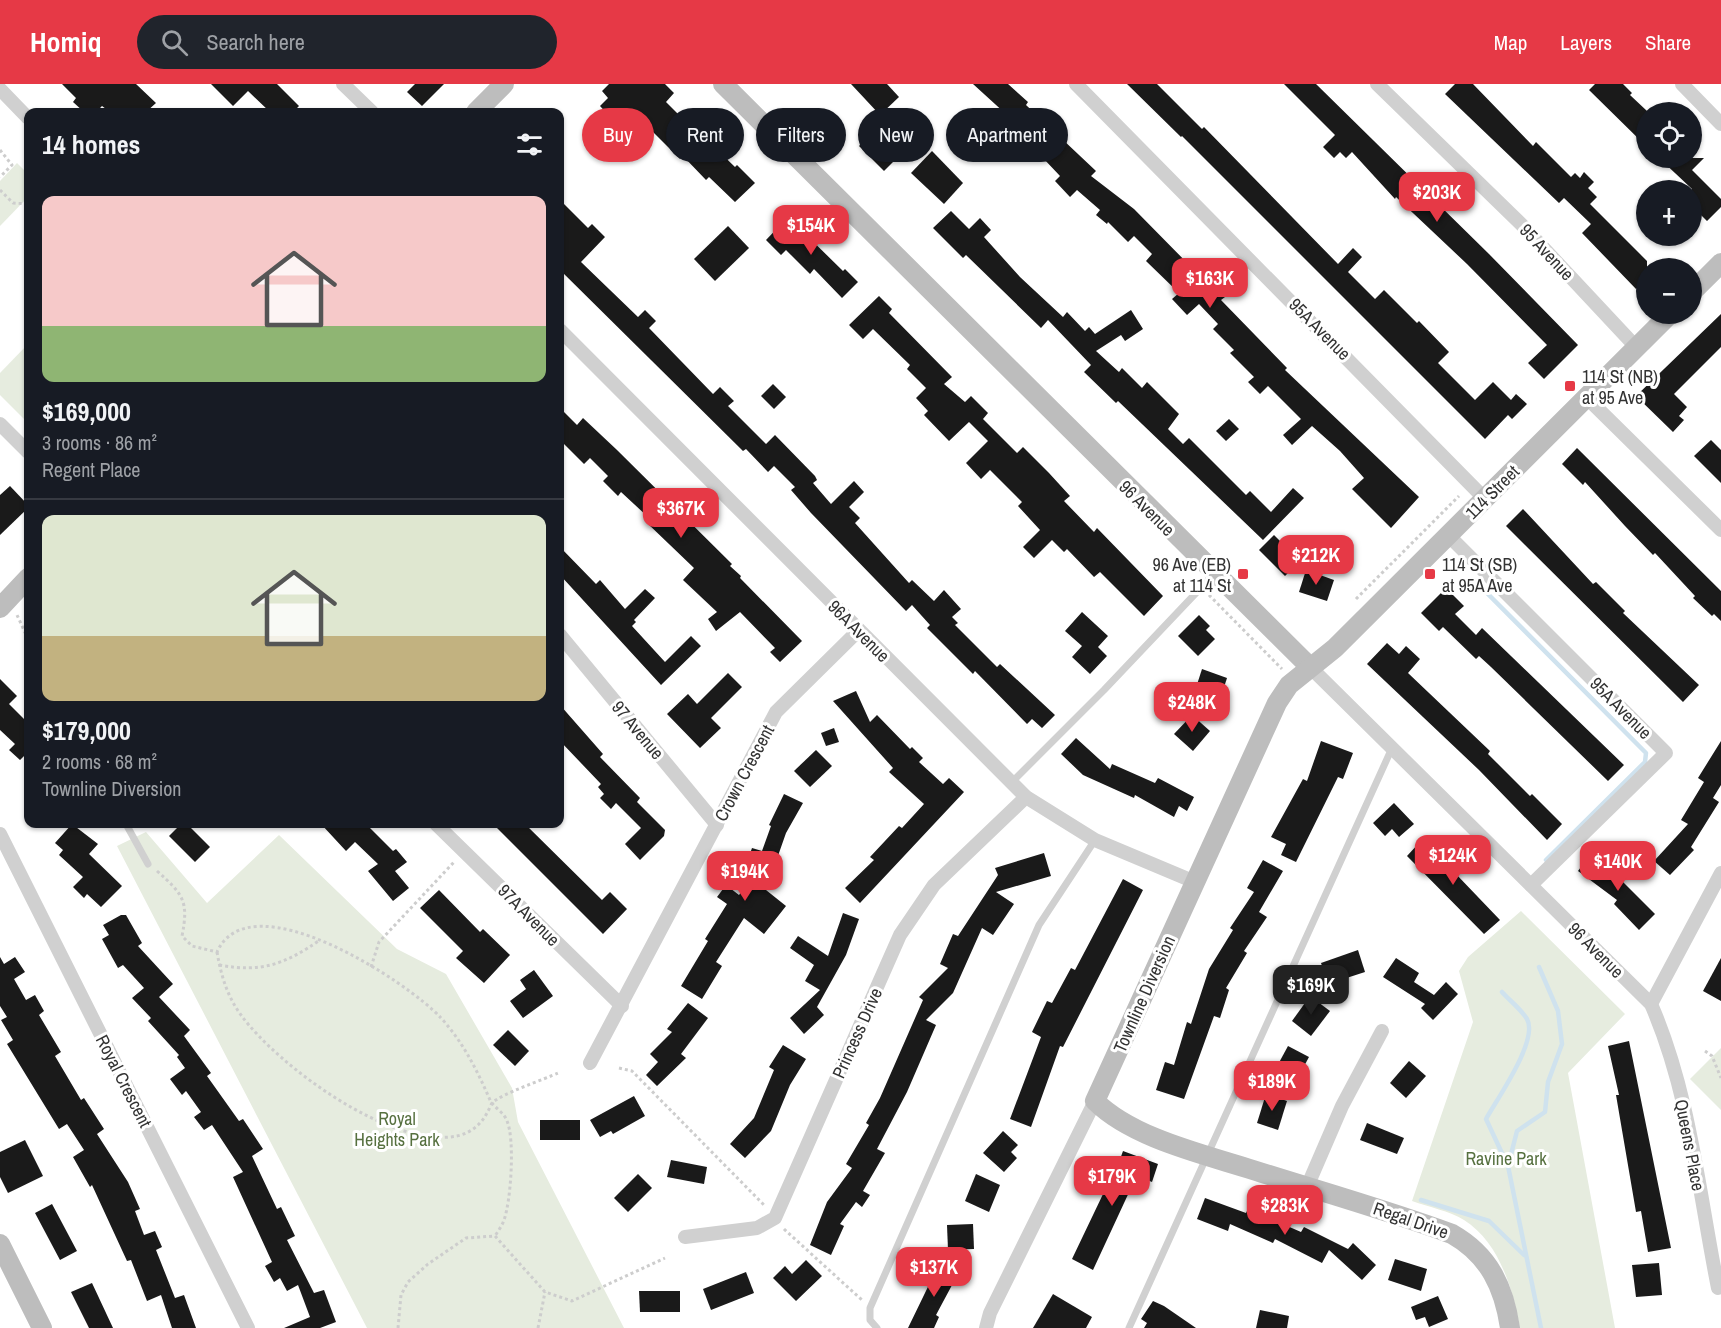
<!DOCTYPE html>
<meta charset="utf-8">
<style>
body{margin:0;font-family:"Archivo Narrow",sans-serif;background:#20242c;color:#f1f3f6;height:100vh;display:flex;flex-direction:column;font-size:22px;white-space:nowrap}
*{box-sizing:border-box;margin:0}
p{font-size:20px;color:#9ea1a6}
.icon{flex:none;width:33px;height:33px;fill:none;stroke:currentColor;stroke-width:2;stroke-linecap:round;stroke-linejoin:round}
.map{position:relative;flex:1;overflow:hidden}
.panel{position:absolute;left:24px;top:24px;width:540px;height:720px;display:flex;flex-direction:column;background:#171b24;border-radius:12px;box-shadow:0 2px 4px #0004}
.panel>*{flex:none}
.hud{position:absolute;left:582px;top:24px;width:570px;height:54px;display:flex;gap:12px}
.buttons{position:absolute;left:1636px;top:18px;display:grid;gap:12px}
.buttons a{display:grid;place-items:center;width:66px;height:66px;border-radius:50%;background:#171b24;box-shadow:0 2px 4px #0004;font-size:30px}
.price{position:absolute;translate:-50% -51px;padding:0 14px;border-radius:12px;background:#e63946;color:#fff;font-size:20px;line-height:39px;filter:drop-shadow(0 2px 3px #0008)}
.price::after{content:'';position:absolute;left:50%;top:36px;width:18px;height:14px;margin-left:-9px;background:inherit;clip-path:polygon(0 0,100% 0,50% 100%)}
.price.current{background:#222;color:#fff}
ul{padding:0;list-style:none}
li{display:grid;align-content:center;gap:12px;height:318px;padding:0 18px}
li+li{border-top:2px solid #363941}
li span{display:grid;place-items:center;height:186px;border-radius:12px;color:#555}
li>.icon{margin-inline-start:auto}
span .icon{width:108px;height:108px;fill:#fffc;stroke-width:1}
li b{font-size:26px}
h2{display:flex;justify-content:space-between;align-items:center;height:72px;padding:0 18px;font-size:26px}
.chip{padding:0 21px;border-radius:27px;background:#171b24;box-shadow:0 2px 4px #0004;font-size:21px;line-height:54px}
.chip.current{background:#e63946;color:#fff}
header{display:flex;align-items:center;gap:36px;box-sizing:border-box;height:84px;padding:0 30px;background:#e63946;color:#fff}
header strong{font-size:28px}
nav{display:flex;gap:33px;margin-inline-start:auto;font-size:21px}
.search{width:420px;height:54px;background:#20242c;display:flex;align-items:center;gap:15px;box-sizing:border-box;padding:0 21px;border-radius:33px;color:#9ea1a6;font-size:22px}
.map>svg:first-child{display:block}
.green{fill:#e6ecdf}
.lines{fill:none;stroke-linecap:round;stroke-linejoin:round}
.stream{stroke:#cfe2ee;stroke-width:4.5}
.building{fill:#1a1a1a}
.path{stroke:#cdcdcd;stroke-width:3;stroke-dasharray:3 3;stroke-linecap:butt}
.lane{stroke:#d0d0d0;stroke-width:7}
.street{stroke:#d0d0d0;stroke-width:14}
.secondary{stroke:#bdbdbd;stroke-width:20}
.poi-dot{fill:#e63946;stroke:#fff;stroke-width:2}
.labels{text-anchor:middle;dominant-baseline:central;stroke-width:6;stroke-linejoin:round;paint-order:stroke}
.street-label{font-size:18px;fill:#333;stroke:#fff}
.poi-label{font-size:18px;fill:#333;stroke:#fff;text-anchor:start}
.park-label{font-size:18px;fill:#56703f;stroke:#fff}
</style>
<header>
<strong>Homiq</strong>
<div class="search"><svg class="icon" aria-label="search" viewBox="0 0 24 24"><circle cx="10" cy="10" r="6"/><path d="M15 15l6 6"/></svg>Search here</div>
<nav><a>Map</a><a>Layers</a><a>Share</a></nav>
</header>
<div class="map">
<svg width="1721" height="1244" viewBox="0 0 1721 1244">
<rect width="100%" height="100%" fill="#fff"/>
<g class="green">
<path d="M17 79 28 90V113L0 142V97Z"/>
<path d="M28 260V339L0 311V289Z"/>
<path d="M146 748 207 819 279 751 397 865 446 890 512 1004 518 1038 624 1244H367L117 762Z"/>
<path d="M1521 827 1625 930 1568 989 1615 1244H1520C1513 1205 1499 1158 1464 1136 1449 1127 1429 1123 1412 1117L1473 938 1459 887 1468 873Z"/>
<path d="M1721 964V1026L1690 995Z"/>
</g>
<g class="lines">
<g class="stream">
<path d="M1473 495 1646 669 1645 678 1546 776"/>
<path d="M1502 908C1509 916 1521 925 1527 935 1539 956 1497 1015 1486 1035L1508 1082 1541 1244"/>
<path d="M1508 1082 1517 1047 1545 1028 1548 998 1562 960 1558 927 1539 883"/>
<path d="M1421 1116 1489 1137 1524 1171"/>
</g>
</g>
<g class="building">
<path d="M62 0H136L156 19 146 28H110L102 22 96 28H84L73 18 76 14Z"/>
<path d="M211 0H277L299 22 293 28H270L248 7 233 22Z"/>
<path d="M415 0H444L422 22 407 8Z"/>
<path d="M609 0H665L674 9 666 18 684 36 688 31 706 49 703 52 735 83 737 81 755 99 735 118 709 93 706 96 683 72 680 75 653 48 645 56 618 31 613 36 600 22 608 14 602 7Z"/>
<path d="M851 0H887L899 13 880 31Z"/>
<path d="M973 0H1008L1028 18 1026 21 1096 87 1091 92 1134 125 1198 190 1201 188 1225 213 1221 216 1287 284 1285 286 1419 413 1391 444 1352 405 1364 394 1340 367 1312 342 1292 361 1283 351 1301 335 1268 302 1260 310 1248 298 1254 293 1230 269 1234 266 1213 245 1218 240 1199 220 1187 231 1172 215 1179 209 1146 177 1152 170 1134 152 1128 158 1108 138 1107 140 1096 131 1100 126 1077 106 1070 113 1055 97 1060 92 1026 56 1030 52Z"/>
<path d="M1127 0H1157L1202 45 1204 43 1338 180 1353 164 1362 173 1348 188 1375 215 1384 206 1417 239 1419 237 1449 268 1438 279 1475 316 1493 298 1511 316 1516 310 1527 320 1512 335 1508 331 1485 355 1182 52 1181 53Z"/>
<path d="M1284 0H1316L1489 170 1578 261 1544 295 1528 279 1547 261 1467 180 1396 113 1395 115 1352 68 1346 74 1340 68 1334 74 1323 63 1335 51Z"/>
<path d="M1455 0H1473L1533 62 1536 58 1571 93 1575 89 1580 94 1584 88 1594 98 1588 104 1597 113 1590 120 1647 177V195L1636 205 1582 149 1591 140 1564 114 1559 119 1445 10Z"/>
<path d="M1595 0H1623L1632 9 1630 11 1647 27V63L1589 6Z"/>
<path d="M876 45 901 70 884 87 859 62Z"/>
<path d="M932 67 963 99 944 120 911 89Z"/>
<path d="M1659 74H1704L1692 86 1721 115V123L1707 137 1692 122V105Z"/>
<path d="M560 116 588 144 592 140 605 153 581 178 638 233 645 226 656 237 649 244 713 310 720 303 734 317 728 322 766 360 775 351 815 392 817 396 813 399 831 420 854 397 864 408 849 423 860 434 855 439 909 499 912 496 934 517 944 506 961 525 952 533 958 539 955 541 997 583 1000 580 1055 631 1042 644 1032 635 1027 640 975 587 973 590 927 544 930 541 912 521 906 527 811 429 791 406 795 403 774 382 768 388 746 365 743 367 560 186Z"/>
<path d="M951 127 969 145 980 134 991 146 984 153 1020 193 1063 233 1067 228 1085 247 1089 243 1095 250 1131 226 1143 245 1125 257 1121 251 1096 267 1119 288 1122 284 1142 304 1147 298 1179 330 1168 345 1183 360 1189 354 1246 411 1250 407 1271 428 1293 404 1304 414 1263 456 1118 317 1116 319 1084 288 1091 281 1048 236 1041 244 966 171 963 174 933 144Z"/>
<path d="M788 133 843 187 845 185 858 198 842 214 814 185 810 190 786 166 781 171 766 156Z"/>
<path d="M728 142 749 164 715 197 694 175Z"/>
<path d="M879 212 892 225 889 229 952 293 944 300 965 318 971 312 988 329 983 335 1017 369 1023 363 1049 389 1070 412 1064 417 1094 448 1097 444 1163 512 1144 532 1100 488 1094 493 1067 465 1064 468 1052 456 1034 474 1023 463 1040 446 1018 422 1022 418 990 386 981 395 966 379 988 357 969 338 949 357 924 331 928 327 916 314 926 304 907 285 910 281 873 245 863 255 849 241Z"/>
<path d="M1721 230V263L1674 310 1687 323 1679 332 1684 336 1673 348 1636 312Z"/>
<path d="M773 300 786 313 774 325 761 312Z"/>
<path d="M560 324 577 341 583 334 617 366 732 480 730 482 741 492 740 494 802 557 780 578 770 568 775 564 740 528 716 547 708 535 717 528 683 496 694 484 645 437 648 433 621 408 618 412 603 397 608 392 590 374 584 380 560 356Z"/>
<path d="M1229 335 1239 345 1226 357 1216 347Z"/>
<path d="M1711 356 1721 366V399L1694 372Z"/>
<path d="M1577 364 1721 507V537L1714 530 1712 532 1693 514 1695 512 1655 469 1653 471 1625 442 1585 398 1583 401 1562 380Z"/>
<path d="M10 402 28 421V424L0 451V411Z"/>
<path d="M1523 425 1593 500 1596 498 1625 527 1623 529 1699 601 1683 618 1506 442Z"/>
<path d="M1274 451 1300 477 1285 492 1259 466Z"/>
<path d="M560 463 596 500 600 496 625 525 645 505 655 514 634 536 636 538 632 542 665 578 691 552 701 562 661 601 560 491Z"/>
<path d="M1306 486 1334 496 1327 517 1299 508Z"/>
<path d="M1446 504 1464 522 1455 530 1476 551 1482 544 1624 681 1608 697 1491 583 1479 572 1476 575 1443 543 1439 547 1421 529Z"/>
<path d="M1082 528 1108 552 1098 563 1107 572 1090 590 1072 573 1082 562 1065 547Z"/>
<path d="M1199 531 1210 542 1206 546 1215 555 1198 572 1178 552Z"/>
<path d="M1387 559 1399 570 1406 562 1420 575 1408 589 1490 667 1488 670 1530 712 1532 710 1562 740 1547 756 1479 686 1367 580Z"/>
<path d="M1202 585 1227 594 1218 622 1193 613Z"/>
<path d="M728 589 742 603 711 634 721 644 700 664 667 630 688 610 697 620Z"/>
<path d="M0 595 17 612 9 620 28 639V674L25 671 20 676 9 666 15 660 0 646Z"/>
<path d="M856 607 870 638 877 631 910 665 912 663 923 674 919 678 943 700 949 694 964 708 860 819 845 804 874 776 870 773 899 742 902 744 924 720 889 688 893 684 833 617Z"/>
<path d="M560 621 603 670 600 673 640 714 637 718 665 746 664 752 640 776 625 760 641 744 616 719 611 725 600 714 604 710 598 703 601 700 560 657Z"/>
<path d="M1192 631 1210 647 1193 667 1174 650Z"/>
<path d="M834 644 839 658 826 662 821 649Z"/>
<path d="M1076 654 1110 685 1112 680 1155 699 1158 694 1194 713 1187 727 1179 722 1174 733 1135 711 1134 714 1083 691 1061 670Z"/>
<path d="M1321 657 1353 669 1343 695 1338 693 1296 778 1281 771 1286 760 1271 753 1303 695 1307 697Z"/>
<path d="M1721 657V701L1713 714 1719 718 1691 763 1694 766 1670 791 1654 777 1688 740 1681 736 1704 698 1698 694Z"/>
<path d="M816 666 832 682 810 703 794 687Z"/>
<path d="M784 710 803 719 786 749 766 806 786 822 764 850 744 834 716 878 722 882 702 915 681 902 708 857 705 855 727 820 717 813 726 801 739 811 757 788 745 784 752 764 762 767 771 742 769 741Z"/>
<path d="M1394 719 1414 740 1399 753 1392 745 1385 752 1373 739Z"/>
<path d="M72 740 98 760 89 770 122 802 101 823 87 810 84 814 73 803 83 793 59 771 63 766 55 759Z"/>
<path d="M181 740H187L210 763 195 778 169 752Z"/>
<path d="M321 740H366L393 767 396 765 407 778 395 787 409 804 393 817 368 787 378 780 355 758 346 767Z"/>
<path d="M493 740H525L602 816 610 808 627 825 603 850Z"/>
<path d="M1419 759 1426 765 1431 760 1458 786 1455 789 1500 836 1484 850 1407 772Z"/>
<path d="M1044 769 1051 792 996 808 1014 820 993 851 982 844 953 909 926 936 936 941 907 1008 877 1065 885 1069 863 1107 870 1111 862 1123 856 1118 840 1140 844 1142 831 1171 810 1161 827 1118 852 1084 846 1080 869 1041 866 1039 880 1014 923 916 919 913 948 884 940 880 953 850 958 852 998 791 995 784Z"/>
<path d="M1590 771 1615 790 1655 830 1639 846 1614 820 1617 816 1578 787Z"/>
<path d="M1263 776 1283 787 1259 828 1267 833 1244 867 1247 869 1226 904 1229 906 1220 934 1214 932 1184 1015 1156 1006 1165 978 1174 981 1187 938 1191 940 1209 885 1233 846 1230 844 1254 808 1247 804Z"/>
<path d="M1123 795 1143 806 1063 963 1060 962 1031 1043 1010 1035 1041 953 1032 948 1047 917 1052 919 1071 884 1075 886Z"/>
<path d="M439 806 480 848 483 845 510 871 484 899 456 874 463 867 420 824Z"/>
<path d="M843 829 859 835 846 871 817 923 824 931 804 950 790 934 820 906 805 897 814 881 790 864 798 852 828 872Z"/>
<path d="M121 831H126L142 859 138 862 173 900 159 913 190 946 184 952 211 989 207 992 239 1037 243 1035 263 1065 252 1072 277 1125 281 1123 295 1152 287 1156 314 1209 324 1206 336 1238 320 1244H284L310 1233 298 1201 287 1207 280 1194 274 1198 265 1182 272 1178 233 1093 243 1088 212 1041 204 1046 194 1033 201 1028 186 1007 182 1011 170 995 185 984 177 973 179 971 148 937 151 934 132 914 144 904 123 881 118 884 102 855 109 851 103 841Z"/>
<path d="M1358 866 1365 888 1328 900 1321 879Z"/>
<path d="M0 873 4 880 15 873 25 888 14 895 26 916 35 911 44 927 39 931 61 968 55 972 81 1016 84 1014 104 1045 97 1050 128 1098 140 1125 135 1127 144 1151 155 1147 162 1163 156 1166 175 1214 184 1211 196 1244H172L161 1211 147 1217 131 1176 127 1177 92 1101 90 1103 73 1073 84 1066 67 1040 59 1045 7 960 13 956 1 936 7 933 0 922Z"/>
<path d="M1396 874 1419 889 1414 898 1434 911 1446 898 1458 910 1433 936 1421 924 1425 920 1383 893Z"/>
<path d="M1721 874V917L1703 907Z"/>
<path d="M534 886 553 912 523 934 510 917 526 905 520 896Z"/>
<path d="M1310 912 1330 927 1311 952 1292 937Z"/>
<path d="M688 919 708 934 681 970 686 974 657 1002 646 991 658 978 650 970 672 948 667 945Z"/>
<path d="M508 946 529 967 515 982 493 961Z"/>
<path d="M1629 957 1671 1164 1648 1168 1641 1127 1636 1128 1616 1011H1619L1608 962Z"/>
<path d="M783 961 806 975 790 1001 771 1047 745 1074 730 1060 754 1034 774 986 769 983Z"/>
<path d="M1288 962 1309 973 1296 997 1275 986Z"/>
<path d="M1409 977 1426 992 1406 1014 1390 999Z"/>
<path d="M1266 1010 1287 1017 1278 1046 1257 1039Z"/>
<path d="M634 1012 645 1032 613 1050 611 1047 600 1053 590 1036Z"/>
<rect x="540" y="1036" width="40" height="20"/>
<path d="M1367 1039 1404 1054 1397 1070 1360 1056Z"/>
<path d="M1003 1047 1018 1061 1011 1068 1017 1074 1004 1088 983 1069Z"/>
<path d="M25 1056 43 1092 8 1109 0 1093V1068Z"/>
<path d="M1123 1067 1158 1080 1152 1098 1140 1093 1135 1106 1131 1104 1093 1186 1072 1175 1104 1108 1108 1109Z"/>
<path d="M671 1076 707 1083 704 1100 667 1093Z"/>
<path d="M638 1090 652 1104 628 1128 614 1114Z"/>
<path d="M976 1090 1000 1101 989 1128 965 1117Z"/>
<path d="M1205 1114 1246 1129 1248 1125 1301 1148 1304 1143 1348 1165 1353 1159 1376 1181 1362 1196 1329 1166 1322 1179 1275 1155 1273 1159 1230 1140 1228 1147 1197 1135Z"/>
<path d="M52 1120 77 1167 60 1176 35 1129Z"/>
<path d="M973 1140 974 1165 948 1166 947 1141Z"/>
<path d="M1395 1175 1427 1185 1421 1207 1388 1196Z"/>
<path d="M806 1176 822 1192 796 1217 773 1194 785 1182 792 1190Z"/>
<path d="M940 1178 959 1188 936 1231 939 1233 934 1244H908Z"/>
<path d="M1659 1179 1662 1211 1636 1213 1632 1181Z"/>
<path d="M746 1188 754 1209 711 1226 703 1205Z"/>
<path d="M92 1199 113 1244H89L71 1208Z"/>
<path d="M639 1207H680V1228H640Z"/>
<path d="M1053 1210 1092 1233 1086 1244H1033Z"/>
<path d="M1438 1212 1448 1235 1429 1243 1425 1233 1416 1236 1411 1223Z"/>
<path d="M1153 1217 1164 1222 1196 1244H1144L1147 1239 1141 1235Z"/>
<path d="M1260 1226 1289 1232 1287 1244H1256Z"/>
</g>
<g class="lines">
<g class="path">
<path d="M0 66 12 81 0 93"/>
<path d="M0 106 13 119 28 120"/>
<path d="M1209 511 1282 585"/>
<path d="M1356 515 1459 412"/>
<path d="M17 531 28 555"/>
<path d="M157 787C183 810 189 817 182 852L192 862 217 868C250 795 407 897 441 934 463 958 477 986 490 1016 494 1024 504 1028 507 1037 515 1055 511 1117 504 1136 502 1142 498 1147 495 1152"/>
<path d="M217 868C221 891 227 912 241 931 278 982 391 1065 457 1052 471 1049 482 1040 488 1027 489 1026 491 1020 492 1019 501 1010 545 995 558 989"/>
<path d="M219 881C262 889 285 880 320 856"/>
<path d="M371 883 379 858 454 778"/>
<path d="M1705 967 1712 972 1721 994"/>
<path d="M619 984 632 987 765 1122"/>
<path d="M784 1145 863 1217"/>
<path d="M398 1244 401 1211 408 1198 428 1180 466 1154 495 1152 545 1208 572 1217 665 1174"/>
<path d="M538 1244 545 1208"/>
</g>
<g class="lane">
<path d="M1012 698 1104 606 1214 490"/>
<path d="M126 740 148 780"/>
<path d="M877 1244 870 1236V1224L1039 841 1095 756"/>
<path d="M1129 1244 1392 664"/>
</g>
<g class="street">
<path d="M343 0 372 28"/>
<path d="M1076 0 1485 415"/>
<path d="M1377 0 1521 140 1636 263"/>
<path d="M1682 0 1721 40"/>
<path d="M0 5 28 34"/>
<path d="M560 246 1026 713 1095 756 1195 798"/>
<path d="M1586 313 1721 446"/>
<path d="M0 340 28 368"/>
<path d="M1449 452 1666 669 1531 801"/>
<path d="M560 551 717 741"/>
<path d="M1310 583 1651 920C1690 1009 1699 1110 1718 1204"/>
<path d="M436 740 622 922"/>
<path d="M0 750 248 1244"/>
<path d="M1651 920 1721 789"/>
<path d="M590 979 776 628 858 547"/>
<path d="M1307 1103 1342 1022 1382 947"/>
<path d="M685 1153 757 1144 775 1134 900 851 934 801 1026 713"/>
<path d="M986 1244 990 1229 1095 1017"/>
</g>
<g class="secondary">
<path d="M723 0 1310 583"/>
<path d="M476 28 504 0"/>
<path d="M1692 208 1721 179"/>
<path d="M0 524 28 494"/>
<path d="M0 1160 42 1244"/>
<path d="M1510 1244C1504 1203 1489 1171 1452 1150 1387 1126 1319 1107 1253 1086 1203 1070 1132 1054 1095 1017L1277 619 1289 601 1335 564 1670 230"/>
</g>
</g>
<g class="poi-dot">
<rect x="1564" y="296" width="12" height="12" rx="3"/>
<rect x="1237" y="484" width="12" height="12" rx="3"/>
<rect x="1424" y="484" width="12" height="12" rx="3"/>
</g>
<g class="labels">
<g class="street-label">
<text transform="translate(1547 168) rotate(47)">95 Avenue</text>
<text transform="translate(1320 245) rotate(45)">95A Avenue</text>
<text transform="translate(1492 408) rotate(-45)">114 Street</text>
<text transform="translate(1147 424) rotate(45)">96 Avenue</text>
<text transform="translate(859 547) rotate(45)">96A Avenue</text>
<text transform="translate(1621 624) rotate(45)">95A Avenue</text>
<text transform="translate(638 646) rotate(50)">97 Avenue</text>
<text transform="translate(744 689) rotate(-62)">Crown Crescent</text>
<text transform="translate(529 831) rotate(45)">97A Avenue</text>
<text transform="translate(1596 866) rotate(45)">96 Avenue</text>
<text transform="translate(1144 910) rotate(-66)">Townline Diversion</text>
<text transform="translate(857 949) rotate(-66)">Princess Drive</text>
<text transform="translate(124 997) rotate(63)">Royal Crescent</text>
<text transform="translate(1690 1061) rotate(79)">Queens Place</text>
<text transform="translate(1411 1136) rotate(19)">Regal Drive</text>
</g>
<g class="poi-label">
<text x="1582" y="292">114 St (NB)<tspan x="1582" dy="21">at 95 Ave</tspan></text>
<text x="1231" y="480" text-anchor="end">96 Ave (EB)<tspan x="1231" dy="21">at 114 St</tspan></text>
<text x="1442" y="480">114 St (SB)<tspan x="1442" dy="21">at 95A Ave</tspan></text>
</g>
<g class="park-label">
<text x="397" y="1034">Royal<tspan x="397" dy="21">Heights Park</tspan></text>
<text x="1506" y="1074">Ravine Park</text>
</g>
</g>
</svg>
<div class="buttons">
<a><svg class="icon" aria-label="locate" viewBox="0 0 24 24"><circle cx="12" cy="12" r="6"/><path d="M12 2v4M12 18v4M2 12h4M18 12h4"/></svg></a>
<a>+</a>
<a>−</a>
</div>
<b class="price" style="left:1437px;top:139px">$203K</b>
<b class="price" style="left:811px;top:172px">$154K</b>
<b class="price" style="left:1210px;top:225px">$163K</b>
<b class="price" style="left:681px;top:455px">$367K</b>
<b class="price" style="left:1316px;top:502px">$212K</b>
<b class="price" style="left:1192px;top:649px">$248K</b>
<b class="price" style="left:1453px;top:802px">$124K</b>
<b class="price" style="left:1618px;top:808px">$140K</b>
<b class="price" style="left:745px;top:818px">$194K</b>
<b class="price current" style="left:1311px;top:932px">$169K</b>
<b class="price" style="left:1272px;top:1028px">$189K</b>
<b class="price" style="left:1112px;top:1123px">$179K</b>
<b class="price" style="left:1285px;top:1152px">$283K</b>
<b class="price" style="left:934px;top:1214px">$137K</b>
<div class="hud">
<a class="chip current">Buy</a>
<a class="chip">Rent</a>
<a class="chip">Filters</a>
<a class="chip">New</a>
<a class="chip">Apartment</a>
</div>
<section class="panel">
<h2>14 homes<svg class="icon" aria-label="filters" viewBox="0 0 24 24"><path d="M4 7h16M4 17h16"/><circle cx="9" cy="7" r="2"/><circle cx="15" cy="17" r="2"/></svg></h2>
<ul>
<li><span style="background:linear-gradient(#f6c9c9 70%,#8fb573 0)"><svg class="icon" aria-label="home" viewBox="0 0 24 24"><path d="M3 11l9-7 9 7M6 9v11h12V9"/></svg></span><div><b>$169,000</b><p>3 rooms · 86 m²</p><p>Regent Place</p></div></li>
<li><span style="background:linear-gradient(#dfe7d0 65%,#c2b280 0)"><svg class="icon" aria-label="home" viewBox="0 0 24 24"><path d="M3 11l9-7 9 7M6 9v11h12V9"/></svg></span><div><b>$179,000</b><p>2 rooms · 68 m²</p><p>Townline Diversion</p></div></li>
</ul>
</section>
</div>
